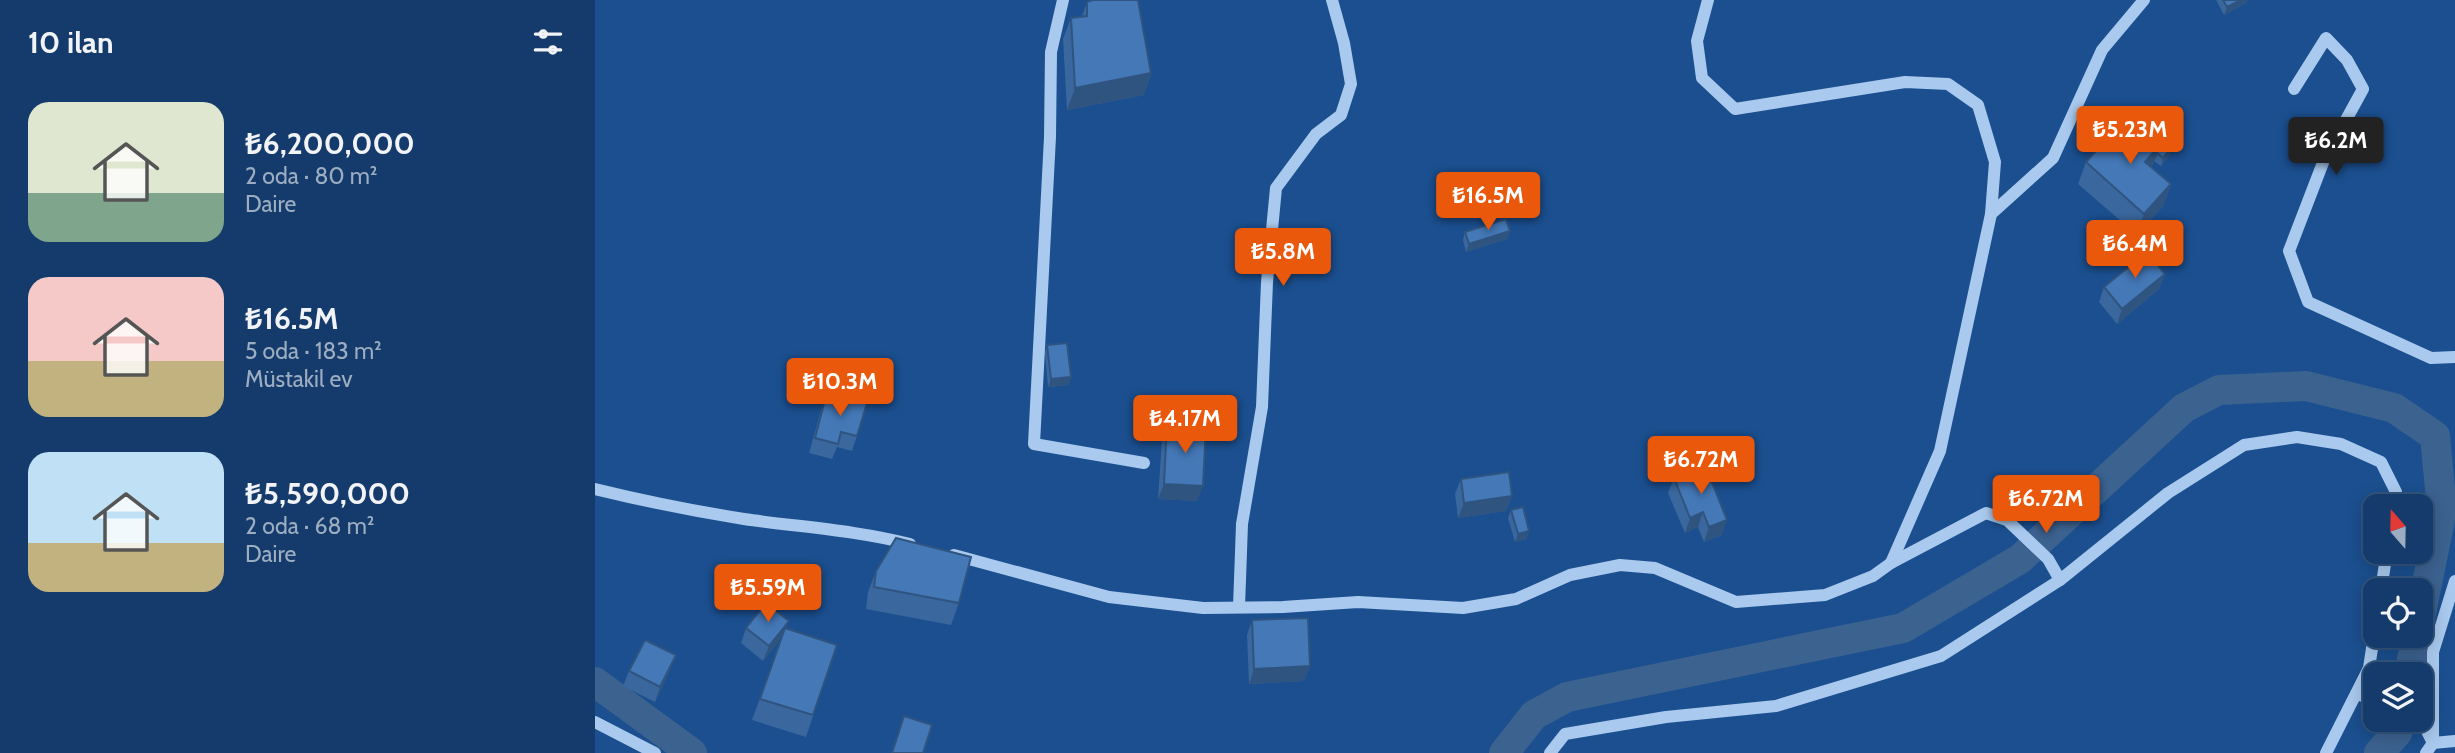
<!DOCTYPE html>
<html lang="tr">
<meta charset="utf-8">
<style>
body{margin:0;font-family:Cabin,sans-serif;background:#214673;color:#f1f3f6;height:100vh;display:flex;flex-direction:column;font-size:26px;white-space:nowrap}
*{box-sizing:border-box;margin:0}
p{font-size:23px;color:#9dadc1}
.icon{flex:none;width:38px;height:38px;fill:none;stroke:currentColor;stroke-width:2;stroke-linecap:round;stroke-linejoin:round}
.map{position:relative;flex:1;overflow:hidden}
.sheet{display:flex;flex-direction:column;background:#143b6b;width:595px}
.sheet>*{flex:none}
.needle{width:46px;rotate:340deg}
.fabs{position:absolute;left:1768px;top:494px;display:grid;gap:14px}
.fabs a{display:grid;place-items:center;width:70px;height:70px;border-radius:14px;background:#143b6b;box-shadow:0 4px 18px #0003,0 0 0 2px #33557e;font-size:35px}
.price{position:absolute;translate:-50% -60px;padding:0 16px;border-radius:7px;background:#ea580c;color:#fff;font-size:23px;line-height:46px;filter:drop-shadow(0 2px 4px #0008)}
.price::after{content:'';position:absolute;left:50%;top:42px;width:21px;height:16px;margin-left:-10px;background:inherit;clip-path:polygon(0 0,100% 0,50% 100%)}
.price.current{background:#222;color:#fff}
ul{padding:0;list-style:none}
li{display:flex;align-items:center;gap:21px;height:175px;padding:0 28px}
li span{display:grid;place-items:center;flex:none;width:196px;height:140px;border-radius:21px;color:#555}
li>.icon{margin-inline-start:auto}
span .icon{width:84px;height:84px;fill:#fffc;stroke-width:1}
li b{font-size:30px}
h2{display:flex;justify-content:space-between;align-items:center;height:84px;padding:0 28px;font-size:30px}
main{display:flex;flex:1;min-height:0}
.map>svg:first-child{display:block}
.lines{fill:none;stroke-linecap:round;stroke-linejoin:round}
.canal{stroke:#3c6290;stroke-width:30}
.minor{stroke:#a9c9ee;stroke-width:12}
.wall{fill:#3a679d}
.shaded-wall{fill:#305480}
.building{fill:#4478b7;stroke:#305480;stroke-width:2}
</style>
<main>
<section class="sheet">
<h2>10 ilan<svg class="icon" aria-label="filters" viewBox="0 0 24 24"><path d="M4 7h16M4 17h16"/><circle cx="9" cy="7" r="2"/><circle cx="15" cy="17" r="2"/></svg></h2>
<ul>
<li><span style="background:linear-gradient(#dfe7d0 65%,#7fa58c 0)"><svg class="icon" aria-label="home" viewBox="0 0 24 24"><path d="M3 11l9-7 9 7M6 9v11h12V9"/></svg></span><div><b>₺6,200,000</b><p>2 oda · 80 m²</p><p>Daire</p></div></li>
<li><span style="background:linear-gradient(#f6c9c9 60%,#c2b280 0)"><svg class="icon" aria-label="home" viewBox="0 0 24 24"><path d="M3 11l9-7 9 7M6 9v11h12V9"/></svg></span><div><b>₺16.5M</b><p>5 oda · 183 m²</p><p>Müstakil ev</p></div></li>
<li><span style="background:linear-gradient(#bfe0f5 65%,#c2b280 0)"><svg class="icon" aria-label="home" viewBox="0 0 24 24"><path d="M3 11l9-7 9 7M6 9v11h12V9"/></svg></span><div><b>₺5,590,000</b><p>2 oda · 68 m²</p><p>Daire</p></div></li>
</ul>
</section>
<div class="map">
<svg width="1860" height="753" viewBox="0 0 1860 753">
<rect width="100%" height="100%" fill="#1b4f8f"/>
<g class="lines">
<g class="canal">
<path d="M1814 674 1822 635"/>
<path d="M0 682 97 753"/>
<path d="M909 753 939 715 972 697 1308 628 1425 559 1589 408 1624 390 1711 386 1799 408 1840 436 1847 510 1825 618"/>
<path d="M1784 753 1802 733 1805 719"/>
</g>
<g class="minor">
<path d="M468 0 456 52 455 137 439 444 549 463"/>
<path d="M1113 0 1102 41 1107 78 1140 109 1310 82 1353 84 1383 105 1400 162 1396 214 1345 451 1296 563"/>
<path d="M1699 89 1731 38 1752 60 1768 89 1729 160 1694 251 1713 302 1836 358 1860 357"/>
<path d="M1396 214 1458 158 1507 50 1549 0"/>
<path d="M0 489C49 501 99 511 149 519 204 527 260 530 315 544"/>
<path d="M359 555 514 597 608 608 688 607 763 602 868 608 921 599 975 575 1025 565 1060 568 1141 602 1230 595 1278 576 1296 563 1391 513 1412 520 1453 559 1465 580"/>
<path d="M1786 590 1792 551"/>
<path d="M644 607 647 524 667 407 672 282 681 188 721 134 746 115 756 84 749 43 737 0"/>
<path d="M1762 694 1780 700"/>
<path d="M1813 719 1831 729 1838 743 1860 741"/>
<path d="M0 722 60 753"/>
<path d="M955 753 970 734 1071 717 1181 706 1346 656 1465 580 1573 493 1649 445 1702 437 1746 444 1786 462 1801 492 1799 506"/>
<path d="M1731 753 1774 668 1780 629"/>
<path d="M1831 753 1838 743V652L1860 581"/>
</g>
</g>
<g class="wall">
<path d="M1621 0H1652L1651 3 1629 15Z"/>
<path d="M492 2 556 73 549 95 472 110 468 39 476 18 487 16Z"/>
<path d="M1543 133 1577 147 1575 155 1566 166 1559 161 1556 167 1576 184 1568 206 1542 235 1483 184 1491 162Z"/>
<path d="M915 231 912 239 871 252 868 240 870 232Z"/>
<path d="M1570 274 1564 289 1522 324 1504 302 1509 287Z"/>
<path d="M452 345 476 377 473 385 453 387 450 353Z"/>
<path d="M232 392 262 436 257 451 242 447 237 459 214 453 227 407Z"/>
<path d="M572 424 602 501 563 499 567 439Z"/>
<path d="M1079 478 1127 535 1109 542 1103 527 1090 533 1073 493Z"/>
<path d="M866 479 917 496 911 511 863 518 860 494Z"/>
<path d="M916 510 932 539 920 542 913 518Z"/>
<path d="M281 571 364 603 356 625 271 609 273 592Z"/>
<path d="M657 620 715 666 709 681 654 684 652 635Z"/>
<path d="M194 621 191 628 242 645 211 737 157 720 187 637 168 661 146 643 151 628Z"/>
<path d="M75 670 60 702 28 686 34 671Z"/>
</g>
<g class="shaded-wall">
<path d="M1646 0H1652L1651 3 1629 15 1632 7Z"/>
<path d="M556 73 549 95 472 110 480 88Z"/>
<path d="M1566 144 1558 165 1542 183 1550 162Z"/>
<path d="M1577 147 1575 155 1566 166 1568 158Z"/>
<path d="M1576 184 1568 206 1542 235 1549 214Z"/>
<path d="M915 231 912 239 871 252 874 244Z"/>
<path d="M1570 274 1564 289 1522 324 1527 309Z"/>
<path d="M476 377 473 385 453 387 456 379Z"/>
<path d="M569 484 608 486 602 501 563 499Z"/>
<path d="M917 496 911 511 863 518 869 503Z"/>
<path d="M1108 512 1103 527 1090 533 1095 518Z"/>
<path d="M1132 520 1127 535 1109 542 1114 527Z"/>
<path d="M934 531 932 539 920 542 923 534Z"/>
<path d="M194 621 188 636 168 661 174 646Z"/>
<path d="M81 655 75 670 60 702 65 687Z"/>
<path d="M715 666 709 681 654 684 659 669Z"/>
</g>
<g class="building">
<path d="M498 0H543L556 73 480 88 476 18 492 16V2Z"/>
<path d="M1628 0H1646L1632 7Z"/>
<path d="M1528 121 1543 133 1548 128 1566 144 1550 162 1576 184 1549 214 1491 162Z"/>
<path d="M1554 129 1577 147 1568 158 1562 153 1566 144 1552 132Z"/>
<path d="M911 219 915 231 874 244 870 232Z"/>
<path d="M1552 252 1570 274 1527 309 1509 287Z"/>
<path d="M472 343 476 377 456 379 452 345Z"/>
<path d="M232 392 272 403 262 436 246 432 243 444 220 438Z"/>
<path d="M572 424 611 425 608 486 569 484Z"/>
<path d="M1110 465 1132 520 1114 527 1108 512 1095 518 1079 478Z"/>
<path d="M914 472 917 496 869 503 866 479Z"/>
<path d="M928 507 934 531 923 534 916 510Z"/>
<path d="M301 538 376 557 364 603 279 587 281 571Z"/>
<path d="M171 603 194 621 174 646 151 628Z"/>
<path d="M713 618 715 666 659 669 657 620Z"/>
<path d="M190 628 242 645 218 715 165 699Z"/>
<path d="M50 640 81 655 65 687 34 671Z"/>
<path d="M309 716 337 725 328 753H297Z"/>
</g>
</svg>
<div class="fabs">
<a><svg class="needle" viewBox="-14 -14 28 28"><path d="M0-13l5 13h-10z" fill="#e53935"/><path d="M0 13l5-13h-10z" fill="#9dadc1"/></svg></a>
<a><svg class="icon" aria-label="locate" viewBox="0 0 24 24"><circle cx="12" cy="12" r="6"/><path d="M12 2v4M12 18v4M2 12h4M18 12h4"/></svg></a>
<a><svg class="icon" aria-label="layers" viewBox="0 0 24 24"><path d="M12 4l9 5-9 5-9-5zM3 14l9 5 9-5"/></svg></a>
</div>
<b class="price" style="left:1535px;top:166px">₺5.23M</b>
<b class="price current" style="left:1741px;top:177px">₺6.2M</b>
<b class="price" style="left:893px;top:232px">₺16.5M</b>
<b class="price" style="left:1540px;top:280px">₺6.4M</b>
<b class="price" style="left:688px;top:288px">₺5.8M</b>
<b class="price" style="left:245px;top:418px">₺10.3M</b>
<b class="price" style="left:590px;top:455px">₺4.17M</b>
<b class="price" style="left:1106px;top:496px">₺6.72M</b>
<b class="price" style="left:1451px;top:535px">₺6.72M</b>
<b class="price" style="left:173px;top:624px">₺5.59M</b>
</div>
</main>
